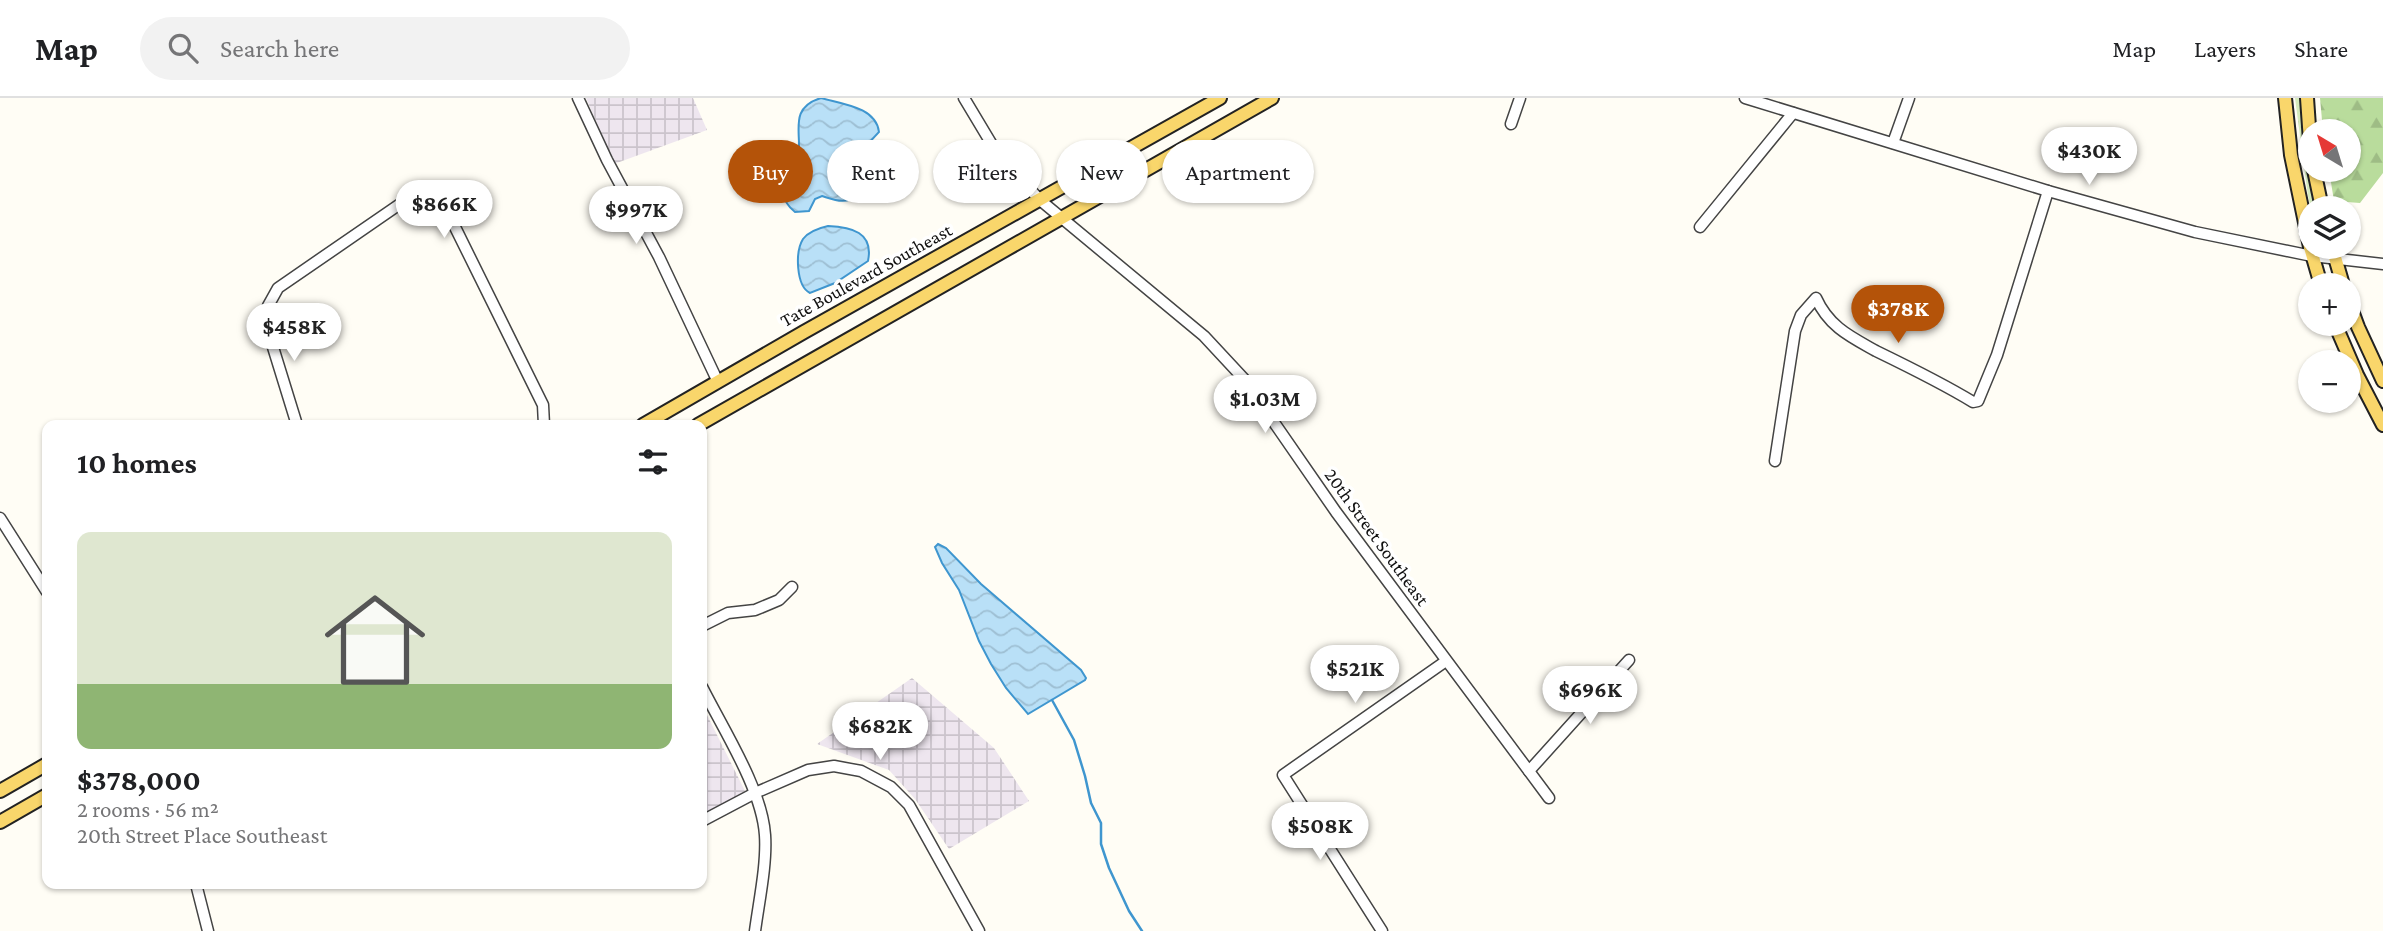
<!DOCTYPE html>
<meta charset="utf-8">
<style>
body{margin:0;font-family:"Crimson Pro",serif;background:#f2f2f2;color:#202124;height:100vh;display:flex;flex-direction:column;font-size:26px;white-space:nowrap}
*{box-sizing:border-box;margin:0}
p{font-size:23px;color:#757577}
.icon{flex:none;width:38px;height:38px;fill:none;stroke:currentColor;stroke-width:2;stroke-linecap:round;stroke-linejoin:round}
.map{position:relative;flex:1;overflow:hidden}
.sheet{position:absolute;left:42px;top:322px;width:665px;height:469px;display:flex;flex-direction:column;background:#fff;border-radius:14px;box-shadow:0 2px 5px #0004}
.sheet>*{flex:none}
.guide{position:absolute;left:728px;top:42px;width:665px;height:63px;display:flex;gap:14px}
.needle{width:46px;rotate:322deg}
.buttons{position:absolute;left:2298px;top:21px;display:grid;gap:14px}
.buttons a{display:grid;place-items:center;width:63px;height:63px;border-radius:50%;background:#fff;box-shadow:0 2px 5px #0004;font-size:35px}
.price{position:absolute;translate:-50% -60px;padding:0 16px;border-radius:24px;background:#fff;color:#222;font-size:23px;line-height:46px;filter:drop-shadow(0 2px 4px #0008)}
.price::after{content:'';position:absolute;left:50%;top:42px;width:21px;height:16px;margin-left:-10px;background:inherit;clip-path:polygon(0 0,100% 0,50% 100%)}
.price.on{background:#b45309;color:#fff}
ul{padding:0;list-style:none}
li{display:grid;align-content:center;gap:14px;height:371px;padding:0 35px}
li+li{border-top:2px solid #e0e0e0}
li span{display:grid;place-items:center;height:217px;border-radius:14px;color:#555}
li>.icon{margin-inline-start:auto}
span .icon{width:126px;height:126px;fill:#fffc;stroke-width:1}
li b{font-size:30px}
h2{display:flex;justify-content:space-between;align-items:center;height:84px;padding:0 35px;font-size:30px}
.tag{padding:0 24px;border-radius:32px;background:#fff;box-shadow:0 2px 5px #0004;font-size:24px;line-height:63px}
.tag.on{background:#b45309;color:#fff}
header{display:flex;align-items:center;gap:42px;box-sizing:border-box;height:98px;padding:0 35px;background:#fff;border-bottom:2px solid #e0e0e0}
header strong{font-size:33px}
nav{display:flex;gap:38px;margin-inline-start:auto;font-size:24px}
.search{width:490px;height:63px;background:#f2f2f2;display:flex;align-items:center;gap:18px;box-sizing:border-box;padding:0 24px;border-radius:38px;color:#757577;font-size:26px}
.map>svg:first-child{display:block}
.industrial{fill:url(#industrial-grid)}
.grass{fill:url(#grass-tufts)}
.forest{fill:url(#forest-firs)}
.water{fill:url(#water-waves);stroke:#3f96cf;stroke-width:2}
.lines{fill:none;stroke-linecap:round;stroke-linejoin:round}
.stream{stroke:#3f96cf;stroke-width:2.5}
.minor-casing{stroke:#444;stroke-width:13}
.major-casing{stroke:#222;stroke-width:16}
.minor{stroke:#fff;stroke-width:10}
.major{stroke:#f9d66b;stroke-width:12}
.labels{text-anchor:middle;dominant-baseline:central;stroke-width:7;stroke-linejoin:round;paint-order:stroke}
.street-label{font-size:19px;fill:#111;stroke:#fff}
</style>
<header>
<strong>Map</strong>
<div class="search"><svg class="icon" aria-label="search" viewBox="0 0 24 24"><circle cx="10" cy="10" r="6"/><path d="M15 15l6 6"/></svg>Search here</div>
<nav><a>Map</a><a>Layers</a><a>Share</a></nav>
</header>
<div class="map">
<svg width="2383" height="833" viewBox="0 0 2383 833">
<defs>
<pattern id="industrial-grid" width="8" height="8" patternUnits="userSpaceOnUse" patternTransform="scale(1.75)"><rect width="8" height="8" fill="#eee6ef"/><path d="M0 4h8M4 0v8" fill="none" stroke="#cbc4cc"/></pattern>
<pattern id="grass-tufts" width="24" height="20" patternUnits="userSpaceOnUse" patternTransform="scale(1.75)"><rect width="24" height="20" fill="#d5ebbd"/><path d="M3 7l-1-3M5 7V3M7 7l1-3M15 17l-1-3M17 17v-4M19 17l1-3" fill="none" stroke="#b6c8a1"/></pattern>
<pattern id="forest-firs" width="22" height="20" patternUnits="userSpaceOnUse" patternTransform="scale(1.75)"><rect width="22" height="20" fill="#b9dc9c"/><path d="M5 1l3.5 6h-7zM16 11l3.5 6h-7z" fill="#9ebc85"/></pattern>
<pattern id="water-waves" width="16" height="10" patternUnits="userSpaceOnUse" patternTransform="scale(1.75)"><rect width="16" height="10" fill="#b9e0f7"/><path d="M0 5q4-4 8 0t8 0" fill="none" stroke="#9ebfd3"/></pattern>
</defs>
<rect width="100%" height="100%" fill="#fffdf5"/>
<g class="industrial">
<path d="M586 0H693L707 32 614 66Z"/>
<path d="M912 580 994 650 1029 703 949 751 915 701 889 672 817 646Z"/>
<path d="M702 607 745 693 702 718Z"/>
</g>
<path class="grass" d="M2295 0H2301L2306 49 2316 110H2311L2308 98Z"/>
<path class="forest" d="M2320 0H2383V75L2360 105 2334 103 2329 72H2348V33H2323Z"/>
<g class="water">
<path d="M821 0C842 6 876 9 879 34L866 48 844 62 859 84 858 97C846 107 835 102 822 98L815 101 809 113 795 114C771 95 793 81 798 60 803 37 787 10 821 0Z"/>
<path d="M828 128C851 129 874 134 868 163L835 185 810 195C796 188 795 154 803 141 809 133 819 130 828 128Z"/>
<path d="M938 446 946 450 981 486 1081 572 1086 580 1085 582 1028 616 1006 590 991 566 979 543 959 492 942 465 935 449Z"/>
</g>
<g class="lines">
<path class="stream" d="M1052 602 1074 642 1085 678 1091 705 1101 725V746L1109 770 1129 813 1142 833"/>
<defs>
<g id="minor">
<path d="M578 0 607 62 659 159 718 284"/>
<path d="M964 0 1000 60 1040 102 1204 238 1244 281 1336 414 1549 700"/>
<path d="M1745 0 2048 93 2195 134 2312 158 2383 166"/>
<path d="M1511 26 1520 0"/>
<path d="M1893 45 1909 0"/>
<path d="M1700 129 1793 15"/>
<path d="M297 327 268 233V208L278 190 400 106 415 101 425 102 439 108 452 123 543 307 544 327"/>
<path d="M1775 363 1795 233 1801 217 1816 200C1829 229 1851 239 1876 253 1909 269 1942 285 1973 304L1978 303 1997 257 2048 93"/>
<path d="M0 420 47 494"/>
<path d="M702 528 728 515 755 512 779 502 792 489"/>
<path d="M702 589C723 631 762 691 765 737 767 766 759 803 755 833"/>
<path d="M1529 673 1629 562"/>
<path d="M702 723 755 695 808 672 834 668 861 673 891 689 909 707 979 833"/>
<path d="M196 786 208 833"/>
<path d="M1382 833 1283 677 1446 563"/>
</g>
<g id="major">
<path d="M2285 0 2291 57 2310 149"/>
<path d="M2307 0 2310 43"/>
<path d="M2314 72 2322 110"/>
<path d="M2310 149 2321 187"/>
<path d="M2332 149 2343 187"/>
<path d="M2348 202 2358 229 2383 283"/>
<path d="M2335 226 2357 277 2383 327"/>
<path d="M643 327 804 234 1220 0"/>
<path d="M698 327 1272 0"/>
<path d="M0 693 47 666"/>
<path d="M0 724 47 697"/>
</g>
</defs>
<use href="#minor" class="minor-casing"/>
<use href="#major" class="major-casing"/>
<use href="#minor" class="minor"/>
<use href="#major" class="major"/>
</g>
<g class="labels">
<g class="street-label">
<text transform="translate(866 177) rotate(-29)">Tate Boulevard Southeast</text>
<text transform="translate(1377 439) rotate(54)">20th Street Southeast</text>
</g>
</g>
</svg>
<div class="buttons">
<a><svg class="needle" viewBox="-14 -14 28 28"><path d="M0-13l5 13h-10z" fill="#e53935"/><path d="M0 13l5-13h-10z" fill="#757577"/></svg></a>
<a><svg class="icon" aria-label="layers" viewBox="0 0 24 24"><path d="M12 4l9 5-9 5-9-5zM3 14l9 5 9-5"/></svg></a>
<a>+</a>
<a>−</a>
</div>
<b class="price" style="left:2089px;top:89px">$430K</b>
<b class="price" style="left:444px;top:142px">$866K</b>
<b class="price" style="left:636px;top:148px">$997K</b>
<b class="price on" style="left:1898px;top:247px">$378K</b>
<b class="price" style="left:294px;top:265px">$458K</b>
<b class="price" style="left:1265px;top:337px">$1.03M</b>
<b class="price" style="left:1355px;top:607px">$521K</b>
<b class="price" style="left:1590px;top:628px">$696K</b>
<b class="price" style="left:880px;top:664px">$682K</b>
<b class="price" style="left:1320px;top:764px">$508K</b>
<div class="guide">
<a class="tag on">Buy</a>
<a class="tag">Rent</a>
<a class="tag">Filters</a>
<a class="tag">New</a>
<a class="tag">Apartment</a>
</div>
<section class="sheet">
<h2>10 homes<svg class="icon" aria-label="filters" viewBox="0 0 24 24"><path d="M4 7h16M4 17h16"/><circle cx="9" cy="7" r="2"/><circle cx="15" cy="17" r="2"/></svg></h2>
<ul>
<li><span style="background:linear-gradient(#dfe7d0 70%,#8fb573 0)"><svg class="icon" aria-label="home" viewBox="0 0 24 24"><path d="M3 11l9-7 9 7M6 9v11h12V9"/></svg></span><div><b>$378,000</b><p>2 rooms · 56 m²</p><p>20th Street Place Southeast</p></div></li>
</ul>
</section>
</div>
